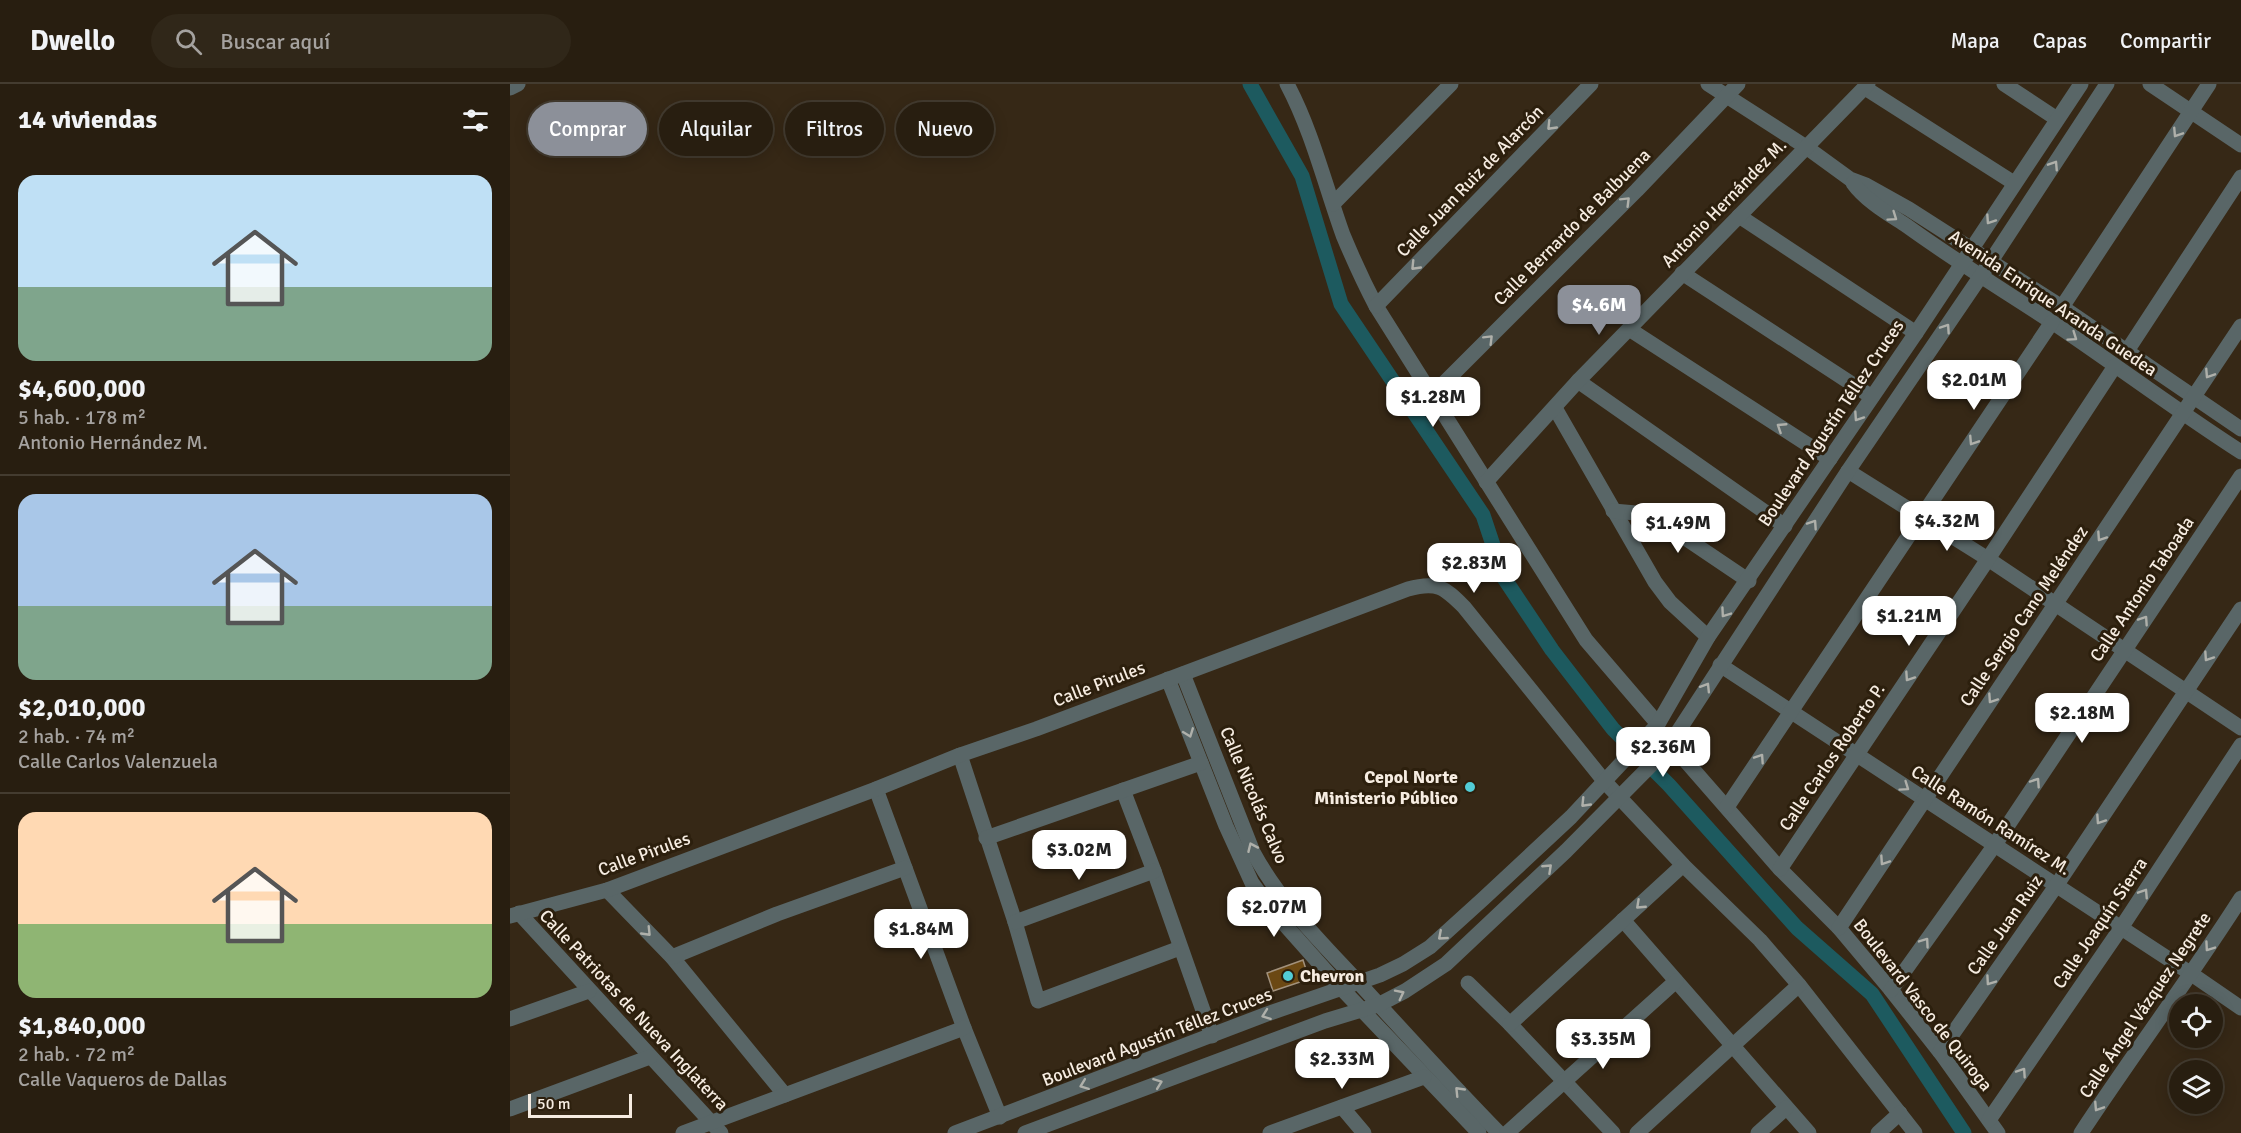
<!DOCTYPE html>
<html lang="es">
<meta charset="utf-8">
<style>
body{margin:0;font-family:Signika,sans-serif;background:#302719;color:#f1f3f6;height:100vh;display:flex;flex-direction:column;font-size:22px;white-space:nowrap}
*{box-sizing:border-box;margin:0}
p{font-size:20px;color:#a5a29f}
.icon{flex:none;width:33px;height:33px;fill:none;stroke:currentColor;stroke-width:2;stroke-linecap:round;stroke-linejoin:round}
.map{position:relative;flex:1;overflow:hidden}
.sheet{display:flex;flex-direction:column;background:#281e10;width:510px}
.sheet>*{flex:none}
.banner{position:absolute;left:18px;top:18px;width:570px;height:54px;display:flex;gap:12px}
.fabs{position:absolute;left:1659px;top:910px;display:grid;gap:12px}
.fabs a{display:grid;place-items:center;width:54px;height:54px;border-radius:50%;background:#281e10;box-shadow:0 3px 15px #0003,0 0 0 2px #443c30;font-size:30px}
.scale{position:absolute;left:18px;bottom:15px;width:104px;box-sizing:border-box;padding-left:6px;border:3px solid #f6ece1;border-top:0;font-size:16px;line-height:21px;white-space:nowrap;color:#f6ece1;-webkit-text-stroke:4px #2c1f0d;paint-order:stroke}
.price{position:absolute;translate:-50% -51px;padding:0 14px;border-radius:12px;background:#fff;color:#222;font-size:20px;line-height:39px;filter:drop-shadow(0 2px 3px #0008)}
.price::after{content:'';position:absolute;left:50%;top:36px;width:18px;height:14px;margin-left:-9px;background:inherit;clip-path:polygon(0 0,100% 0,50% 100%)}
.price.current{background:#8c9099;color:#fff}
ul{padding:0;list-style:none}
li{display:grid;align-content:center;gap:12px;height:318px;padding:0 18px}
li+li{border-top:2px solid #443c30}
li span{display:grid;place-items:center;height:186px;border-radius:18px;color:#555}
li>.icon{margin-inline-start:auto}
span .icon{width:108px;height:108px;fill:#fffc;stroke-width:1}
li b{font-size:26px}
h2{display:flex;justify-content:space-between;align-items:center;height:72px;padding:0 18px;font-size:26px}
.tag{padding:0 21px;border-radius:27px;background:#281e10;box-shadow:0 3px 15px #0003,0 0 0 2px #443c30;font-size:21px;line-height:54px}
.tag.current{background:#8c9099;color:#fff}
header{display:flex;align-items:center;gap:36px;box-sizing:border-box;height:84px;padding:0 30px;background:#281e10;border-bottom:2px solid #443c30}
header strong{font-size:28px}
nav{display:flex;gap:33px;margin-inline-start:auto;font-size:21px}
.search{width:420px;height:54px;background:#302719;display:flex;align-items:center;gap:15px;box-sizing:border-box;padding:0 21px;border-radius:33px;color:#a5a29f;font-size:22px}
main{display:flex;flex:1;min-height:0}
.map>svg:first-child{display:block}
.lines{fill:none;stroke-linecap:round;stroke-linejoin:round}
.canal{stroke:#1d5a5f;stroke-width:15}
.building{fill:#6b4813;stroke:#a2917c;stroke-width:1.5}
.minor{stroke:#596667;stroke-width:15}
.oneway{stroke:#afb0aa}
.poi-dot{fill:#52ccd6;stroke:#2c1f0d;stroke-width:2}
.labels{text-anchor:middle;dominant-baseline:central;stroke-width:6;stroke-linejoin:round;paint-order:stroke}
.street-label{font-size:18px;fill:#f6ece1;stroke:#2c1f0d}
.poi-label{font-size:18px;font-weight:bold;fill:#f6ece1;stroke:#2c1f0d;text-anchor:end}
</style>
<header>
<strong>Dwello</strong>
<div class="search"><svg class="icon" aria-label="search" viewBox="0 0 24 24"><circle cx="10" cy="10" r="6"/><path d="M15 15l6 6"/></svg>Buscar aquí</div>
<nav><a>Mapa</a><a>Capas</a><a>Compartir</a></nav>
</header>
<main>
<section class="sheet">
<h2>14 viviendas<svg class="icon" aria-label="filters" viewBox="0 0 24 24"><path d="M4 7h16M4 17h16"/><circle cx="9" cy="7" r="2"/><circle cx="15" cy="17" r="2"/></svg></h2>
<ul>
<li><span style="background:linear-gradient(#bfe0f5 60%,#7fa58c 0)"><svg class="icon" aria-label="home" viewBox="0 0 24 24"><path d="M3 11l9-7 9 7M6 9v11h12V9"/></svg></span><div><b>$4,600,000</b><p>5 hab. · 178 m²</p><p>Antonio Hernández M.</p></div></li>
<li><span style="background:linear-gradient(#a9c7e8 60%,#7fa58c 0)"><svg class="icon" aria-label="home" viewBox="0 0 24 24"><path d="M3 11l9-7 9 7M6 9v11h12V9"/></svg></span><div><b>$2,010,000</b><p>2 hab. · 74 m²</p><p>Calle Carlos Valenzuela</p></div></li>
<li><span style="background:linear-gradient(#ffd9b3 60%,#8fb573 0)"><svg class="icon" aria-label="home" viewBox="0 0 24 24"><path d="M3 11l9-7 9 7M6 9v11h12V9"/></svg></span><div><b>$1,840,000</b><p>2 hab. · 72 m²</p><p>Calle Vaqueros de Dallas</p></div></li>
</ul>
</section>
<div class="map">
<svg width="1731" height="1049" viewBox="0 0 1731 1049">
<rect width="100%" height="100%" fill="#362816"/>
<g class="lines">
<path class="canal" d="M740 0 792 92 831 220 973 431 994 494 1042 566 1103 645 1159 701 1287 844 1362 910 1454 1049"/>
</g>
<path class="building" d="M793 876 799 895 763 907 757 889Z"/>
<g class="lines">
<g class="minor">
<path d="M777 0C802 47 815 101 833 151 843 175 854 199 866 222L1076 556 1148 640"/>
<path d="M1198 0 1296 63 1340 95 1356 101 1399 125 1552 223 1731 345"/>
<path d="M1494 0 1547 35"/>
<path d="M1640 0 1731 61"/>
<path d="M0 4 8 0"/>
<path d="M1355 4 1504 99"/>
<path d="M1343 99C1356 117 1379 130 1397 142 1444 176 1493 206 1542 238 1606 281 1667 327 1731 368"/>
<path d="M823 120 941 0"/>
<path d="M1229 132 1406 249"/>
<path d="M1172 189 1362 313"/>
<path d="M866 222 1081 0"/>
<path d="M1552 223 1699 0"/>
<path d="M1119 245 1320 375"/>
<path d="M1617 267 1731 93"/>
<path d="M1068 297 1275 442"/>
<path d="M922 311 1127 106 1228 0"/>
<path d="M1045 324 1145 498 1160 518 1198 553"/>
<path d="M1338 387 1478 475 1731 644"/>
<path d="M976 398 1068 297 1358 0"/>
<path d="M1103 427 1126 429 1159 443 1239 497"/>
<path d="M1210 581 1680 889 1731 924"/>
<path d="M673 590 743 768C770 818 810 857 849 899 895 949 941 1000 989 1049"/>
<path d="M658 595 716 742 742 799 760 824 832 905 969 1049"/>
<path d="M1160 659 1270 785 1329 844 1381 906 1430 968 1488 1049"/>
<path d="M450 671 505 838 528 917 670 864"/>
<path d="M366 705 454 944 490 1033"/>
<path d="M613 706 644 787 702 952"/>
<path d="M1217 723 1542 238"/>
<path d="M476 754 691 679"/>
<path d="M1270 785 1478 475 1605 282"/>
<path d="M97 806 162 873 275 1011"/>
<path d="M9 829 211 1049"/>
<path d="M0 832 97 806 366 705 450 671 526 645 898 505C927 497 934 503 954 523L1095 698 1173 781 1250 856 1289 901 1405 1049"/>
<path d="M1113 836 1299 1049"/>
<path d="M505 838 644 787"/>
<path d="M1329 844 1731 242"/>
<path d="M162 873 267 830 395 784"/>
<path d="M958 899 1000 940 1103 1049"/>
<path d="M1381 906 1484 762 1731 392"/>
<path d="M0 935 79 907"/>
<path d="M1000 940 1173 781"/>
<path d="M1430 968 1546 802 1731 525"/>
<path d="M832 1023 854 1049"/>
<path d="M0 1025 140 973"/>
<path d="M1479 1036 1611 844 1731 661"/>
<path d="M173 1049 454 944"/>
<path d="M445 1049 757 930 870 891 893 880 920 863 973 815 1061 733 1148 640 1198 553 1406 249 1571 0"/>
<path d="M515 1049 815 937 868 921 895 907 936 880 1056 767 1156 666 1338 387 1481 177 1597 0"/>
<path d="M760 1049 914 993"/>
<path d="M997 1049 1166 897"/>
<path d="M1127 1049 1289 901"/>
<path d="M1248 1049 1276 1024"/>
<path d="M1368 1049 1390 1029"/>
<path d="M1571 1049C1623 970 1680 894 1731 814"/>
</g>
</g>
<defs><path id="oneway-chevron" d="M-2-3.5L2.5 0L-2 3.5" fill="none" stroke-width="1.6" stroke-linecap="round" stroke-linejoin="round" transform="scale(1.5)"/></defs>
<g class="oneway">
<use href="#oneway-chevron" transform="translate(1041 42) rotate(134)"/>
<use href="#oneway-chevron" transform="translate(1667 49) rotate(123)"/>
<use href="#oneway-chevron" transform="translate(1544 81) rotate(-57)"/>
<use href="#oneway-chevron" transform="translate(1116 117) rotate(-45)"/>
<use href="#oneway-chevron" transform="translate(1383 133) rotate(35)"/>
<use href="#oneway-chevron" transform="translate(1480 136) rotate(124)"/>
<use href="#oneway-chevron" transform="translate(905 182) rotate(134)"/>
<use href="#oneway-chevron" transform="translate(1436 244) rotate(-56)"/>
<use href="#oneway-chevron" transform="translate(1563 253) rotate(35)"/>
<use href="#oneway-chevron" transform="translate(979 255) rotate(-45)"/>
<use href="#oneway-chevron" transform="translate(1699 290) rotate(123)"/>
<use href="#oneway-chevron" transform="translate(1348 333) rotate(124)"/>
<use href="#oneway-chevron" transform="translate(1271 343) rotate(-147)"/>
<use href="#oneway-chevron" transform="translate(1463 357) rotate(123)"/>
<use href="#oneway-chevron" transform="translate(1303 440) rotate(-56)"/>
<use href="#oneway-chevron" transform="translate(1591 453) rotate(124)"/>
<use href="#oneway-chevron" transform="translate(1215 529) rotate(125)"/>
<use href="#oneway-chevron" transform="translate(1634 536) rotate(-56)"/>
<use href="#oneway-chevron" transform="translate(1698 573) rotate(124)"/>
<use href="#oneway-chevron" transform="translate(1399 593) rotate(124)"/>
<use href="#oneway-chevron" transform="translate(1196 603) rotate(-58)"/>
<use href="#oneway-chevron" transform="translate(1482 615) rotate(124)"/>
<use href="#oneway-chevron" transform="translate(679 649) rotate(69)"/>
<use href="#oneway-chevron" transform="translate(1250 674) rotate(-56)"/>
<use href="#oneway-chevron" transform="translate(1526 698) rotate(-56)"/>
<use href="#oneway-chevron" transform="translate(1395 703) rotate(35)"/>
<use href="#oneway-chevron" transform="translate(1075 719) rotate(134)"/>
<use href="#oneway-chevron" transform="translate(1590 736) rotate(124)"/>
<use href="#oneway-chevron" transform="translate(742 763) rotate(-114)"/>
<use href="#oneway-chevron" transform="translate(1374 777) rotate(124)"/>
<use href="#oneway-chevron" transform="translate(1038 784) rotate(-43)"/>
<use href="#oneway-chevron" transform="translate(1634 809) rotate(-57)"/>
<use href="#oneway-chevron" transform="translate(1130 821) rotate(137)"/>
<use href="#oneway-chevron" transform="translate(137 848) rotate(46)"/>
<use href="#oneway-chevron" transform="translate(932 852) rotate(139)"/>
<use href="#oneway-chevron" transform="translate(1415 858) rotate(-55)"/>
<use href="#oneway-chevron" transform="translate(1699 863) rotate(125)"/>
<use href="#oneway-chevron" transform="translate(1480 897) rotate(125)"/>
<use href="#oneway-chevron" transform="translate(890 910) rotate(-27)"/>
<use href="#oneway-chevron" transform="translate(756 931) rotate(160)"/>
<use href="#oneway-chevron" transform="translate(1512 988) rotate(-56)"/>
<use href="#oneway-chevron" transform="translate(648 999) rotate(-21)"/>
<use href="#oneway-chevron" transform="translate(574 1001) rotate(159)"/>
<use href="#oneway-chevron" transform="translate(949 1007) rotate(-134)"/>
<use href="#oneway-chevron" transform="translate(1588 1023) rotate(123)"/>
</g>
<g class="poi-dot">
<circle cx="960" cy="703" r="6"/>
<circle cx="778" cy="892" r="6"/>
</g>
<g class="labels">
<g class="street-label">
<text transform="translate(960 97) rotate(-46)">Calle Juan Ruiz de Alarcón</text>
<text transform="translate(1214 119) rotate(-46)">Antonio Hernández M.</text>
<text transform="translate(1062 143) rotate(-45)">Calle Bernardo de Balbuena</text>
<text transform="translate(1543 219) rotate(34)">Avenida Enrique Aranda Guedea</text>
<text transform="translate(1321 339) rotate(-56)">Boulevard Agustín Téllez Cruces</text>
<text transform="translate(1632 505) rotate(-56)">Calle Antonio Taboada</text>
<text transform="translate(1514 532) rotate(-56)">Calle Sergio Cano Meléndez</text>
<text transform="translate(589 600) rotate(-21)">Calle Pirules</text>
<text transform="translate(1322 673) rotate(-56)">Calle Carlos Roberto P.</text>
<text transform="translate(744 711) rotate(67)">Calle Nicolás Calvo</text>
<text transform="translate(1481 736) rotate(33)">Calle Ramón Ramírez M.</text>
<text transform="translate(134 770) rotate(-20)">Calle Pirules</text>
<text transform="translate(1590 839) rotate(-56)">Calle Joaquín Sierra</text>
<text transform="translate(1495 841) rotate(-55)">Calle Juan Ruiz</text>
<text transform="translate(1413 921) rotate(52)">Boulevard Vasco de Quiroga</text>
<text transform="translate(1635 921) rotate(-56)">Calle Ángel Vázquez Negrete</text>
<text transform="translate(124 926) rotate(47)">Calle Patriotas de Nueva Inglaterra</text>
<text transform="translate(647 953) rotate(-21)">Boulevard Agustín Téllez Cruces</text>
</g>
<g class="poi-label">
<text x="948" y="693">Cepol Norte<tspan x="948" dy="21">Ministerio Público</tspan></text>
<text x="790" y="892" text-anchor="start">Chevron</text>
</g>
</g>
</svg>
<div class="fabs">
<a><svg class="icon" aria-label="locate" viewBox="0 0 24 24"><circle cx="12" cy="12" r="6"/><path d="M12 2v4M12 18v4M2 12h4M18 12h4"/></svg></a>
<a><svg class="icon" aria-label="layers" viewBox="0 0 24 24"><path d="M12 4l9 5-9 5-9-5zM3 14l9 5 9-5"/></svg></a>
</div>
<div class="scale">50 m</div>
<b class="price current" style="left:1089px;top:252px">$4.6M</b>
<b class="price" style="left:1464px;top:327px">$2.01M</b>
<b class="price" style="left:923px;top:344px">$1.28M</b>
<b class="price" style="left:1437px;top:468px">$4.32M</b>
<b class="price" style="left:1168px;top:470px">$1.49M</b>
<b class="price" style="left:964px;top:510px">$2.83M</b>
<b class="price" style="left:1399px;top:563px">$1.21M</b>
<b class="price" style="left:1572px;top:660px">$2.18M</b>
<b class="price" style="left:1153px;top:694px">$2.36M</b>
<b class="price" style="left:569px;top:797px">$3.02M</b>
<b class="price" style="left:764px;top:854px">$2.07M</b>
<b class="price" style="left:411px;top:876px">$1.84M</b>
<b class="price" style="left:1093px;top:986px">$3.35M</b>
<b class="price" style="left:832px;top:1006px">$2.33M</b>
<div class="banner">
<a class="tag current">Comprar</a>
<a class="tag">Alquilar</a>
<a class="tag">Filtros</a>
<a class="tag">Nuevo</a>
</div>
</div>
</main>
